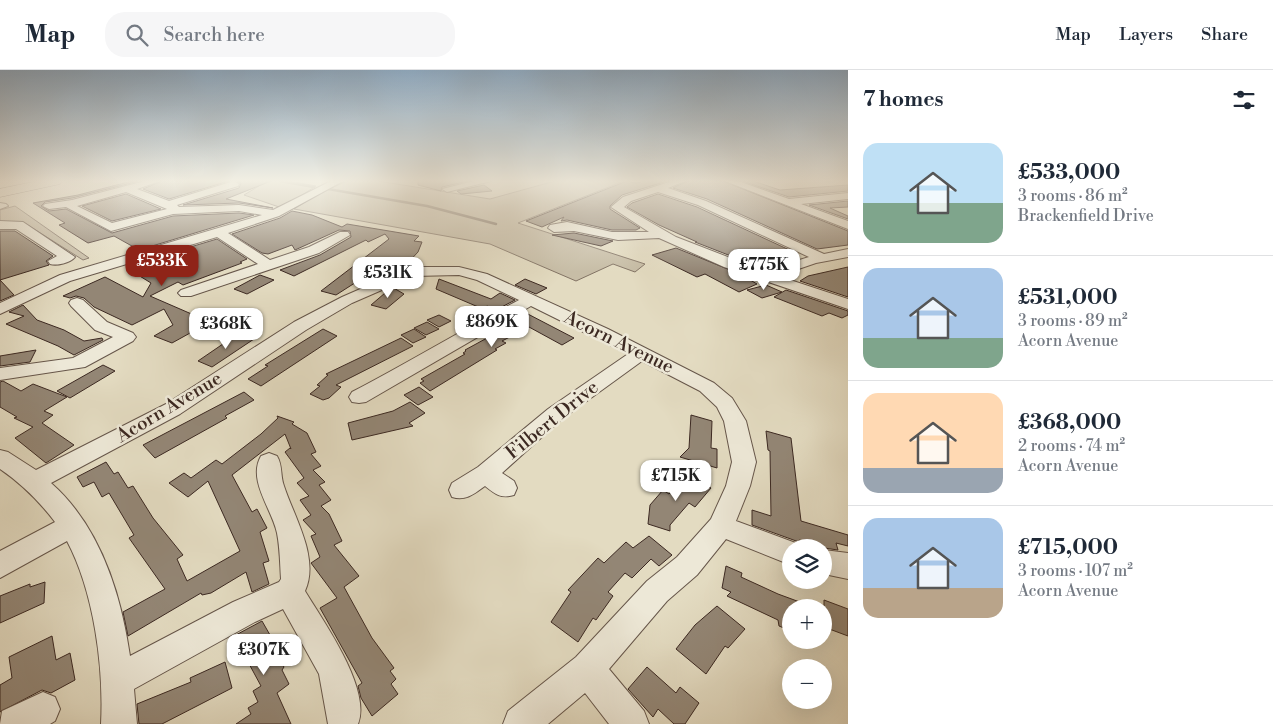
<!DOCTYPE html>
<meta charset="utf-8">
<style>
body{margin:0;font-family:"Libre Bodoni",serif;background:#f6f6f7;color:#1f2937;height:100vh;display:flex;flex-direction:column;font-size:19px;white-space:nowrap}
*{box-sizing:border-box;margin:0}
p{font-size:16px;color:#747a83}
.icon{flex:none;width:28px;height:28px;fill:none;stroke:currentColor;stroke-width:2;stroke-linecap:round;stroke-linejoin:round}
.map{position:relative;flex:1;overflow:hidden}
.side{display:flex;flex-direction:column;background:#fff;width:425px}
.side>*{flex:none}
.controls{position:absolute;left:782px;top:469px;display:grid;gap:10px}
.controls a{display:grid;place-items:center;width:50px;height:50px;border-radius:50%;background:#fff;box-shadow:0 5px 20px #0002;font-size:25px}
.price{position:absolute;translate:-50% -42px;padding:0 11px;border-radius:10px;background:#fff;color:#222;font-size:16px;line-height:32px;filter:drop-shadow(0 1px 2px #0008)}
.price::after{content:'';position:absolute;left:50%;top:30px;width:15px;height:11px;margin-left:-8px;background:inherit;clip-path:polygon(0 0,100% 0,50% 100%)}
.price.selected{background:#8f2418;color:#fff}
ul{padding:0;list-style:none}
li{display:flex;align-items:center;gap:15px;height:125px;padding:0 15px}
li+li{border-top:1px solid #e0e1e3}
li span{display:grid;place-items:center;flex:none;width:140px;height:100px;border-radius:15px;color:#555}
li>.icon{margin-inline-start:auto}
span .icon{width:60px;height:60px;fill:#fffc;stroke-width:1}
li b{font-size:21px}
h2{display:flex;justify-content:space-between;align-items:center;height:60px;padding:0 15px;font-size:21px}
header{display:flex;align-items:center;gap:30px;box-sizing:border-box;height:70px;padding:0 25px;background:#fff;border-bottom:1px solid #e0e1e3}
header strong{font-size:24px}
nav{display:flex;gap:28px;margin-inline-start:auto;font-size:18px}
.search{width:350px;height:45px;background:#f6f6f7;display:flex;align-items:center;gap:12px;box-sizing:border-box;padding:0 18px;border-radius:20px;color:#747a83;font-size:19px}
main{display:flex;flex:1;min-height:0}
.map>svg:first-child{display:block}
.green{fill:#c7bda6;stroke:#827364}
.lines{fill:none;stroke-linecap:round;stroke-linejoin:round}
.stream{stroke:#7e6f61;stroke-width:2.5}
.building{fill:#938675;stroke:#3c2922}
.minor-casing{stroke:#66564a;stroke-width:2}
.highway-casing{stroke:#3c2922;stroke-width:1}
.minor{fill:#ede8d7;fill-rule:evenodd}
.highway{fill:#e3dbc1;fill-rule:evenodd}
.labels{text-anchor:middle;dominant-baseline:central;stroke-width:5;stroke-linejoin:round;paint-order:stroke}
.street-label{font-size:19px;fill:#3c2922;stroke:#ede8d7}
</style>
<header>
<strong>Map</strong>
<div class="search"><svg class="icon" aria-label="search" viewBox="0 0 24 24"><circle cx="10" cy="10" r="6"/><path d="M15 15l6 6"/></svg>Search here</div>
<nav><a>Map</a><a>Layers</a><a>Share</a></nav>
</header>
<main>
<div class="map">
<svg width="848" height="654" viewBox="0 0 848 654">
<rect width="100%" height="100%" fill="#e3dbc1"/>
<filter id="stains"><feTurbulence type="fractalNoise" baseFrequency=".004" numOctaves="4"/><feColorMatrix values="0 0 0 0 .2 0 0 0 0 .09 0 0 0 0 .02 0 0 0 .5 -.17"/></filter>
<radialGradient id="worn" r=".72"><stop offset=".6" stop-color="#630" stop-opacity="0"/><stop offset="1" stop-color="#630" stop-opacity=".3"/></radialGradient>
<g class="green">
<path d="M244 111H289L316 116 282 138 244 125 259 116Z"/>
<path d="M347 111H378L490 129 555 111H624L518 153 645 194 635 202 613 194 576 211 490 174 294 139 318 124Z"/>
<path d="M15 136 89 188 83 190 23 152 0 153V140Z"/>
</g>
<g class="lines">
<g class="stream">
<path d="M280 111 314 117"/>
<path d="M328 119 427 136 496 154"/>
</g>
</g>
<g class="building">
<path d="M132 111H139L72 128 45 132 41 136 49 141 66 139 112 163 173 146 239 143 254 145 139 180 114 166 88 173 59 155 65 153 33 133 78 125Z"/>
<path d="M162 111H229L169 129 143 119Z"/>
<path d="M237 111H271L226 129 273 138 239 133 183 135 239 118 241 113Z"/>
<path d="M418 111H468L442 117 441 121 418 115Z"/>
<path d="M627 111 636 113 644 111H667L622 125 610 136V139L640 158 636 160H612L567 150 561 151 564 147 542 157 526 151Z"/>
<path d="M687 111H723L848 161V175L817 179 707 129 673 118Z"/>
<path d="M742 111H753L780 120 848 115V121L789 127Z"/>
<path d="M484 115 492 121 461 124 457 121Z"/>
<path d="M126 124 161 139 112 151 82 136Z"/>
<path d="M658 124 697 137 798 184 763 190 754 195 695 172H697L659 155 627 137 632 133Z"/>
<path d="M848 131V137L830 138 848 146V149L809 135Z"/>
<path d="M292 141 312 145 342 157 347 154 419 166 414 171 422 172 418 182 403 198 393 203 380 198 376 205 373 204 364 210 361 209 336 225 321 221 389 169 385 164 368 172 366 170 294 206 280 200 320 185 351 167 350 161 339 160 295 180 292 175 268 184 262 183 232 164 280 148Z"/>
<path d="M0 161H15L53 186 46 191 49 195 0 210 14 225 0 231Z"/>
<path d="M574 163 613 171 601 176 552 165Z"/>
<path d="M217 169 247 189 240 192 242 193 183 215 178 212 150 226 210 252 172 273 154 266 173 255 164 239 132 255 94 237 84 228 76 226 70 228 63 226 105 207 143 227 151 213 130 200 157 189 154 188Z"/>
<path d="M676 178 740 204 757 214 739 222 705 204 697 207 652 185Z"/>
<path d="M848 197V227L800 211 808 206Z"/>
<path d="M260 205 274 210 247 224 234 219Z"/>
<path d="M439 209 491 229 500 223 515 230 496 240 487 236 483 239 436 219Z"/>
<path d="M525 209 547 218 536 224 515 215Z"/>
<path d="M766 215 782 222 762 228 747 220Z"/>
<path d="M392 217 404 224 386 239 371 235Z"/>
<path d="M786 220 848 241V245L842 248 829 243 822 246 774 227Z"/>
<path d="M23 235 37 250 64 260 84 271 102 268 103 270 74 285 58 276 6 254 24 246 9 242Z"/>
<path d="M524 242 574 268 562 275 529 257 502 271 506 273 495 279 497 280 430 321 420 313 424 311 421 309 465 284 463 283 466 281 465 280 487 268 485 266 517 250 513 248Z"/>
<path d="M439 245 451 251 439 257 427 250Z"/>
<path d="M427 252 439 259 426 265 414 258Z"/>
<path d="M323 259 337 266 261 316 248 309 268 296 265 295Z"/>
<path d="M414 259 426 267 413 273 401 265Z"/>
<path d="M239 263 254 269 212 297 198 291Z"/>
<path d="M401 268 413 276 336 315 341 317 329 328 323 330 310 324 320 316 317 315 328 305 326 304Z"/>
<path d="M36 280 30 292 0 296V286Z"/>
<path d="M103 295 115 301 70 328 57 321Z"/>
<path d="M3 311 21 321 33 314 67 327 44 341 53 345 42 353 74 375 46 393 15 368 33 357 14 348 17 347 0 337V312Z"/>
<path d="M419 317 433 327 418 335 404 325Z"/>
<path d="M244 322 254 330 225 346 227 348 155 388 143 375Z"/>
<path d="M410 332 425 343 409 353 413 356 352 370 348 353 393 341Z"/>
<path d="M691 345 712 351 711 378 717 379V398L680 387 689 378Z"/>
<path d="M277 346 294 352 292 354 307 363 316 382 311 384 321 396 313 400 325 412 319 415 331 430 321 436 329 444 342 471 334 475 359 506 344 517 372 568 394 598 390 601 396 609 391 614 398 624 372 646 361 628 358 616 362 613 320 538 337 528 311 493 320 487 311 466 316 464 303 450 311 445 300 430 309 426 297 413 304 408 285 382 290 378 291 379 285 364 232 405 252 442 257 439 267 458 260 462 269 491 263 493 269 514 252 522 246 502 211 523 202 525 201 523 128 566 123 542 165 519 129 468 134 465 109 423 102 427 94 412 83 417 77 407 106 392 114 404 118 402 128 418 133 416 153 448 183 485 177 489 187 511 240 481 208 411 188 427 169 413 184 403 191 408 216 390 222 394 261 364 278 348Z"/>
<path d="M766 361 791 368 801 451 848 465V476L836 473 838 480 824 478 799 470V472L752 455V440L771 446 770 381 768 380Z"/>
<path d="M688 405 711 418 695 437 689 433 670 455V461L648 454 650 435 663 420 669 424Z"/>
<path d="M649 466 672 485 659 496 651 489 632 508 625 503 608 522 613 526 596 550 593 548 578 572 551 552 571 522 568 520 598 488 604 493 626 472 633 478Z"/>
<path d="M726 496 742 503 741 507 778 524 816 538H791V561L779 556 778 550 727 526 731 522 722 518Z"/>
<path d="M45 512 44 533 0 553V526L30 514V517Z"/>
<path d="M824 530 848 539V566L824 557Z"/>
<path d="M717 536 745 559 728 578 725 576 706 604 676 579 695 555Z"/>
<path d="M262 551 278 579 274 581 284 597 282 600 289 614 277 623 291 654H236L251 644 248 638 258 632 253 621 261 616 234 566Z"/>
<path d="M52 566 56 590 70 583 75 610 51 623 42 620 0 642V615L12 608 9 587Z"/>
<path d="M225 592 232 618 162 654H139L137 634 191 612 190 608Z"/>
<path d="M647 597 676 623 680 617 699 633 685 654H674L658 639 653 647 628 619Z"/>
</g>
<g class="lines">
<defs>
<g id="minor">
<path d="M145 111H160L137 119 169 131 234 111 239 114 238 116 177 135 179 137 239 135 273 140 331 111H343L279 146 228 163 270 190 309 177 340 162H348L350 165 319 183 191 226H181L178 223 181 220 258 194 217 167 70 211 0 244V233L60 205 262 145 239 141 173 144 111 161 66 137 49 139 43 136 45 134 72 130ZM126 122 167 139 112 153 77 136Z"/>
<path d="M474 111H491L447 122 442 119Z"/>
<path d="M672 111H685L668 118 706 131 824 184 848 179V187L816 193 778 206 848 229V239L724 197 659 168 618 170 574 161 554 162 548 158 550 155 567 152 612 162H649L611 137 623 127ZM658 122 698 135 809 187 764 201 676 167 624 137 631 131Z"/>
<path d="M725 111H738L789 129 848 123V129L801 134 848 151V159Z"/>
<path d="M0 133 6 134 8 136 0 139Z"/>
<path d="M0 151 23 152 75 187C70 193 57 196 50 194L48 191 57 186 16 159H0Z"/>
<path d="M423 197H459L487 204 608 259 714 313 732 328 746 351 756 392 750 416 736 451 801 475 802 478H791V495L726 469 697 505 667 531 609 599 644 641 649 654H609L585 623 548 654H503L508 641 576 587 647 511 677 487 711 449 726 416 732 392 724 351 717 337 700 321 642 291 562 349 502 403 514 411 517 418 514 425C501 429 495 424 485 416 474 424 466 431 452 427L449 420 452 413 478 397 548 339 628 284 531 236 366 332 359 333 352 332 349 327 352 322C408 293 462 260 519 230L477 210 459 205 414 206 352 233 306 260 180 344 51 413C99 455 121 523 130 586L233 532 279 512 281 509C280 494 280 478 277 463 272 439 247 410 261 386L269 383 277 386C283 396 280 406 284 416 294 447 320 488 305 521 323 551 372 619 358 654H328L319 604 283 539 255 552 134 619 137 654H101C104 597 94 522 67 471L0 508V481L55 452C39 431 22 414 0 399V380L8 382 36 400 166 334 294 252 342 227 406 199Z"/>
<path d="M77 228 83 230 107 252 133 263 136 267 133 271 85 297 0 310V298L73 288 113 267 95 260 71 236 69 233 71 230Z"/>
<path d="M824 480 848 483V509L824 504Z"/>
<path d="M43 622 55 627 60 639 55 651 50 654H0L2 641Z"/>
</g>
<path id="highway" d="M38 111H62L60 114 0 127V119Z"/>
</defs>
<use href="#minor" class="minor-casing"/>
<use href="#highway" class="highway-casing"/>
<use href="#minor" class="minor"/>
<use href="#highway" class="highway"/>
</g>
<linearGradient id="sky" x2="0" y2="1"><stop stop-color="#8fabc3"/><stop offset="0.55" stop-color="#f2efe3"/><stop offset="1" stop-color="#f2efe3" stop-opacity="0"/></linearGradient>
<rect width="848" height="202" fill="url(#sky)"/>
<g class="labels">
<g class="street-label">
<text transform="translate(619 272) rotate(26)">Acorn Avenue</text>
<text transform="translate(169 337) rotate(-31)">Acorn Avenue</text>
<text transform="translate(552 350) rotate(-39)">Filbert Drive</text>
</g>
</g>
<rect width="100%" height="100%" filter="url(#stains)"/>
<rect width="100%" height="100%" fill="url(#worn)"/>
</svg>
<div class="controls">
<a><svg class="icon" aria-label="layers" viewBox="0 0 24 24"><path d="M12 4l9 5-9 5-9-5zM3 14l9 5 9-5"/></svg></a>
<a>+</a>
<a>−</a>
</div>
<b class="price selected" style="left:162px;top:217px">£533K</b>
<b class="price" style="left:764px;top:221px">£775K</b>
<b class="price" style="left:388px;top:229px">£531K</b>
<b class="price" style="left:492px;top:278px">£869K</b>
<b class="price" style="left:226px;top:280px">£368K</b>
<b class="price" style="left:676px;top:432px">£715K</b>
<b class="price" style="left:264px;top:606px">£307K</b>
</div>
<section class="side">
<h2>7 homes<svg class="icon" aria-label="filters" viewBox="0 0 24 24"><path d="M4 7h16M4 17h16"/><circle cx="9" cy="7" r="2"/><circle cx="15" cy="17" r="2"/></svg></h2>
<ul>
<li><span style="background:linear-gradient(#bfe0f5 60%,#7fa58c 0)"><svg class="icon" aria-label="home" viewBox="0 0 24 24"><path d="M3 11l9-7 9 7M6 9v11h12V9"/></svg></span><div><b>£533,000</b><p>3 rooms · 86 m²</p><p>Brackenfield Drive</p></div></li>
<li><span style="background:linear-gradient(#a9c7e8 70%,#7fa58c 0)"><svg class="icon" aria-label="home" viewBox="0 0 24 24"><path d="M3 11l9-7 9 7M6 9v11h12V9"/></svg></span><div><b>£531,000</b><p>3 rooms · 89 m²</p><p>Acorn Avenue</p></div></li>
<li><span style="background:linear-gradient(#ffd9b3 75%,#9aa5b1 0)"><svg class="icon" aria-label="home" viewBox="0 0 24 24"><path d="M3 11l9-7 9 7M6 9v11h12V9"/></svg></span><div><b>£368,000</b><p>2 rooms · 74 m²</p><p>Acorn Avenue</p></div></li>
<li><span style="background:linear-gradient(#a9c7e8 70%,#b9a48a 0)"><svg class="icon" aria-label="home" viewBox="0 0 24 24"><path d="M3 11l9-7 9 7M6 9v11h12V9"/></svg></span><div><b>£715,000</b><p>3 rooms · 107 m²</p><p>Acorn Avenue</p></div></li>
</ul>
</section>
</main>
